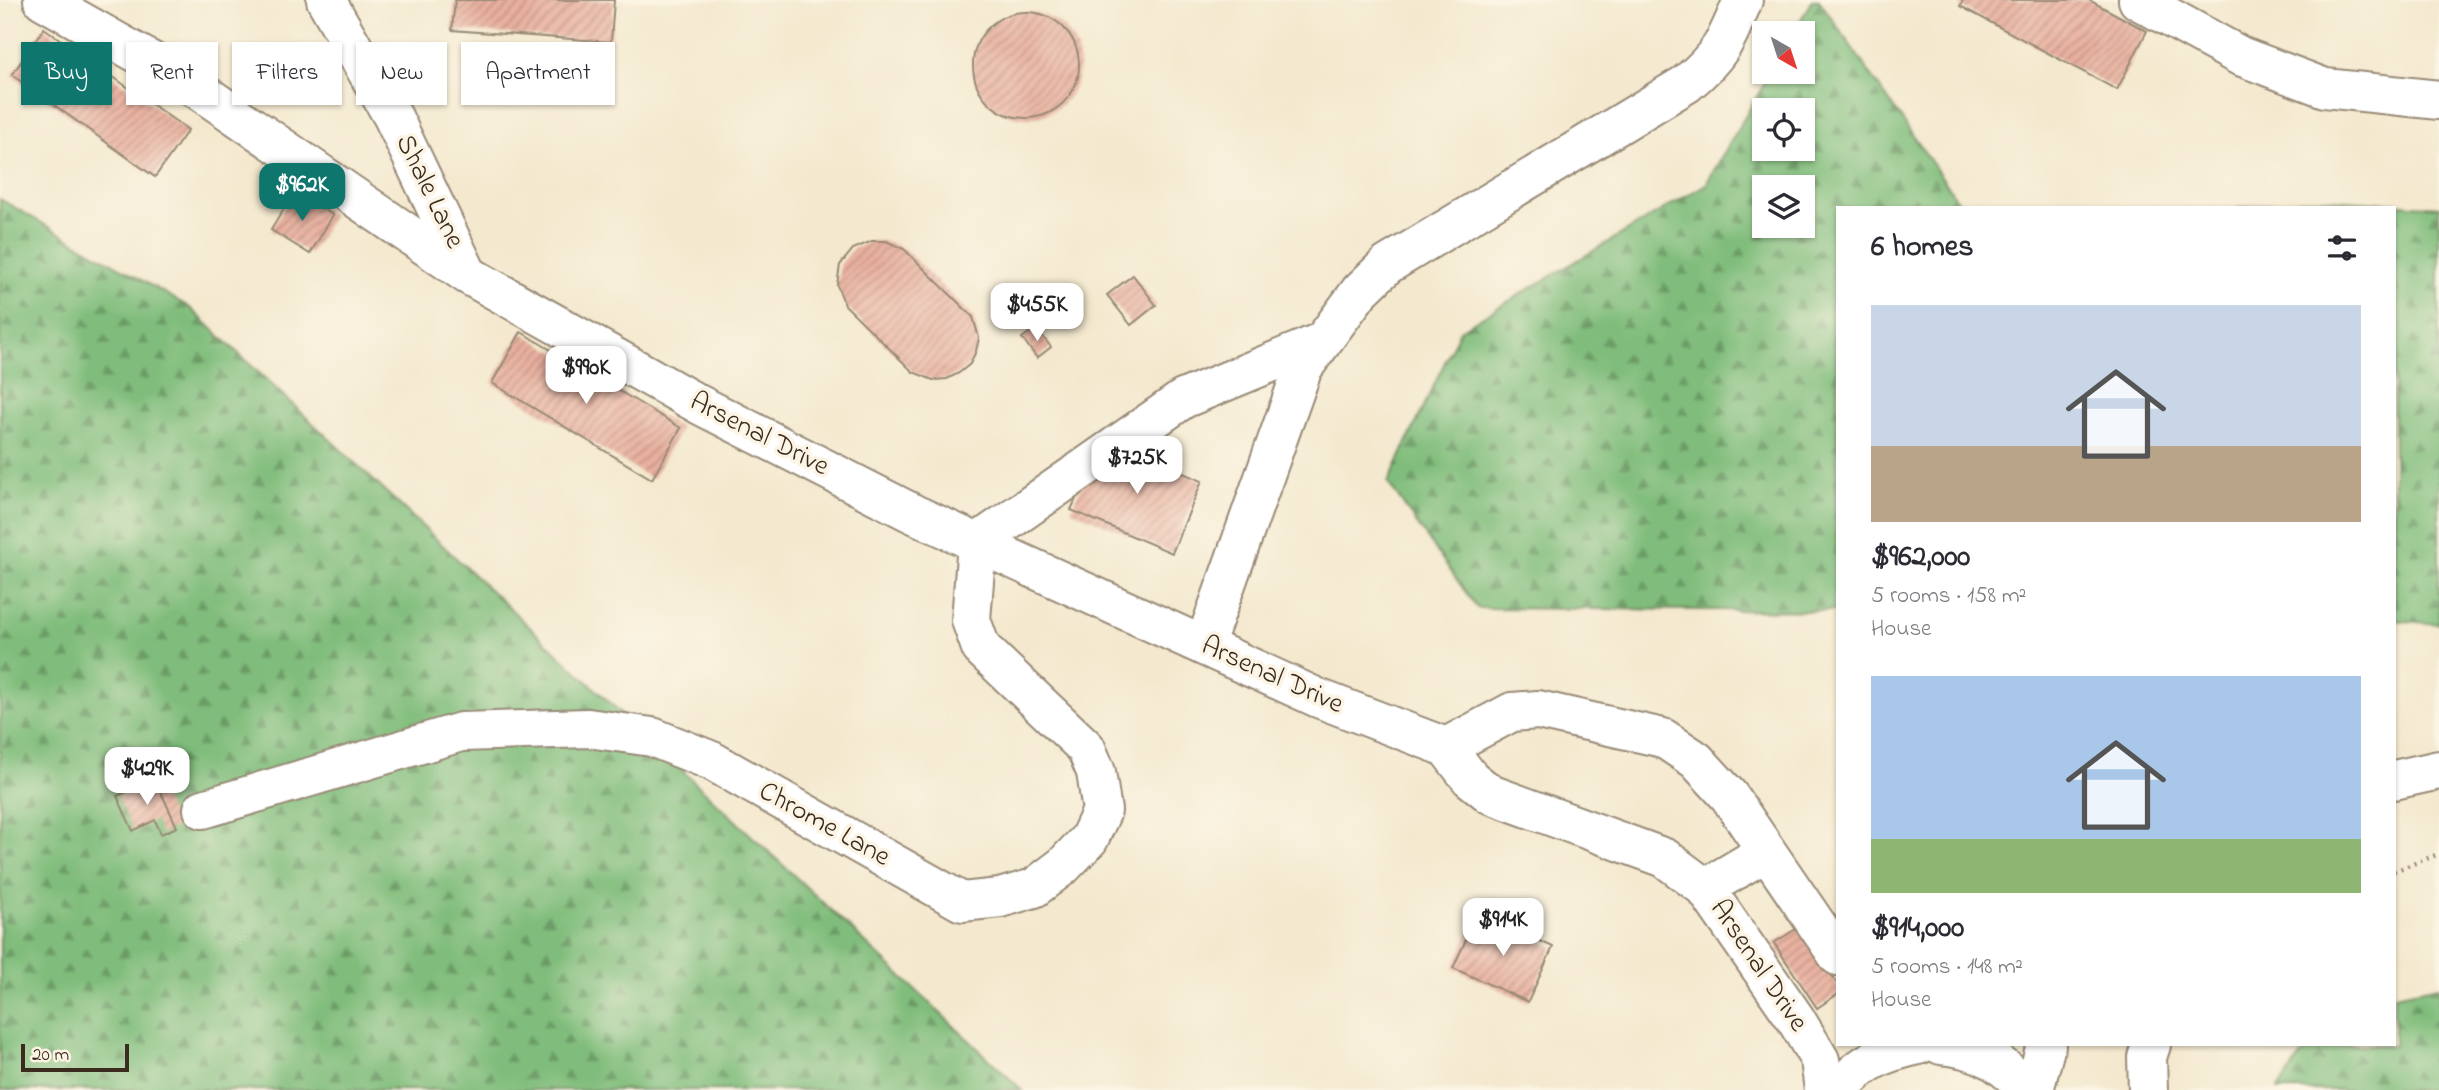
<!DOCTYPE html>
<meta charset="utf-8">
<style>
body{margin:0;font-family:"Indie Flower",sans-serif;background:#f7f7f7;color:#2b2b33;height:100vh;display:flex;flex-direction:column;font-size:26px;white-space:nowrap}
*{box-sizing:border-box;margin:0}
p{font-size:23px;color:#7c7c81}
.icon{flex:none;width:38px;height:38px;fill:none;stroke:currentColor;stroke-width:2;stroke-linecap:round;stroke-linejoin:round}
.map{position:relative;flex:1;overflow:hidden}
.drawer{position:absolute;left:1836px;top:206px;width:560px;height:840px;display:flex;flex-direction:column;background:#fff;border-radius:0px;box-shadow:0 2px 5px #0004}
.drawer>*{flex:none}
.guide{position:absolute;left:21px;top:42px;width:665px;height:63px;display:flex;gap:14px}
.needle{width:46px;rotate:141deg}
.buttons{position:absolute;left:1752px;top:21px;display:grid;gap:14px}
.buttons a{display:grid;place-items:center;width:63px;height:63px;border-radius:0px;background:#fff;box-shadow:0 2px 5px #0004;font-size:35px}
.scale{position:absolute;left:21px;bottom:18px;width:108px;box-sizing:border-box;padding-left:7px;border:4px solid #3b2a1e;border-top:0;font-size:19px;line-height:24px;white-space:nowrap;color:#3b2a1e;-webkit-text-stroke:5px #fcf5e5;paint-order:stroke}
.price{position:absolute;translate:-50% -60px;padding:0 16px;border-radius:14px;background:#fff;color:#222;font-size:23px;line-height:46px;filter:drop-shadow(0 2px 4px #0008)}
.price::after{content:'';position:absolute;left:50%;top:42px;width:21px;height:16px;margin-left:-10px;background:inherit;clip-path:polygon(0 0,100% 0,50% 100%)}
.price.on{background:#0f766e;color:#fff}
ul{padding:0;list-style:none}
li{display:grid;align-content:center;gap:14px;height:371px;padding:0 35px}
li span{display:grid;place-items:center;height:217px;border-radius:0px;color:#555}
li>.icon{margin-inline-start:auto}
span .icon{width:126px;height:126px;fill:#fffc;stroke-width:1}
li b{font-size:30px}
h2{display:flex;justify-content:space-between;align-items:center;height:84px;padding:0 35px;font-size:30px}
.chip{padding:0 24px;border-radius:0px;background:#fff;box-shadow:0 2px 5px #0004;font-size:24px;line-height:63px}
.chip.on{background:#0f766e;color:#fff}
.map>svg:first-child{display:block}
.forest{fill:url(#forest-firs);stroke:#5e744d;stroke-width:2;fill-rule:evenodd}
.building{fill:url(#building-hatch)}
.lines{fill:none;stroke-linecap:round;stroke-linejoin:round}
.minor-casing{stroke:#988a76;stroke-width:42}
.path{stroke:#988a76;stroke-width:4.5;stroke-dasharray:2 5;stroke-linecap:butt}
.minor{stroke:#fff;stroke-width:38}
.labels{text-anchor:middle;dominant-baseline:central;stroke-width:7;stroke-linejoin:round;paint-order:stroke}
.street-label{font-size:28px;fill:#3b2a1e;stroke:#fcf5e5}
</style>
<div class="map">
<svg width="2439" height="1090" viewBox="0 0 2439 1090">
<defs>
<pattern id="forest-firs" width="22" height="20" patternUnits="userSpaceOnUse" patternTransform="scale(1.75)"><rect width="22" height="20" fill="#80bd7c"/><path d="M5 1l3.5 6h-7zM16 11l3.5 6h-7z" fill="#6a9a65"/></pattern>
<pattern id="building-hatch" width="6" height="6" patternUnits="userSpaceOnUse" patternTransform="scale(1.75)"><rect width="6" height="6" fill="#e9b09f"/><path d="M-1 1l2-2M0 6l6-6M5 7l2-2" fill="none" stroke="#be8f81"/></pattern>
</defs>
<rect width="100%" height="100%" fill="#fcf5e5"/>
<filter id="ink" filterUnits="userSpaceOnUse"><feTurbulence type="fractalNoise" baseFrequency=".0143" numOctaves="2"/><feDisplacementMap in="SourceGraphic" scale="14" xChannelSelector="R" yChannelSelector="G"/><feConvolveMatrix kernelMatrix="1 2 1 2 8 2 1 2 1" color-interpolation-filters="sRGB"/></filter>
<filter id="wash" filterUnits="userSpaceOnUse"><feTurbulence type="fractalNoise" baseFrequency=".00686" numOctaves="4" result="noise"/><feDisplacementMap in="SourceGraphic" scale="28" xChannelSelector="R" yChannelSelector="G"/><feGaussianBlur stdDeviation="1.57" result="paint"/><feColorMatrix in="noise" values="0 0 0 0 0 0 0 0 0 0 0 0 0 0 0 0 0 1.4 0 .05"/><feComposite in="paint" operator="in"/></filter>
<g filter="url(#wash)">
<rect width="100%" height="100%" fill="#f4e9cf"/>
<g class="forest">
<path d="M1812 0H1819L1963 208H1838L1837 611 1477 608 1388 483 1460 330 1706 184 1771 72H1802V33H1793ZM1802 110V149H1764V110ZM1764 187H1802V226H1764Z"/>
<path d="M2320 198 2439 207V624L2394 620V208H2237Z"/>
<path d="M0 199 189 307 1022 1090H0Z"/>
<path d="M2439 986V1090H2277L2309 1045H2394V995Z"/>
</g>
<g id="blocks">
<g class="building">
<path d="M455 0H614L611 42 452 30Z"/>
<path d="M1963 0H2089L2147 31 2117 90 1960 6Z"/>
<circle cx="1026" cy="65" r="53"/>
<path d="M44 28 188 130 155 177 12 75Z"/>
<path d="M294 192 333 215 310 254 271 230Z"/>
<path d="M872 241H886L904 249 973 317 979 338 976 351 970 364 959 373 947 379 933 380 913 372 845 305 837 285 840 265 853 249Z"/>
<path d="M1133 275 1156 305 1131 325 1107 295Z"/>
<path d="M1036 328 1051 347 1037 358 1022 338Z"/>
<path d="M521 332 681 428 652 479 492 383Z"/>
<path d="M1102 438 1202 481 1172 553 1071 510Z"/>
<path d="M155 779 177 827 161 834 155 820 133 831 117 796Z"/>
<path d="M1478 913 1553 947 1528 1002 1453 968Z"/>
<path d="M1799 927 1838 985V994L1817 1008 1774 943Z"/>
</g>
</g>
</g>
<g filter="url(#ink)">
<use href="#blocks" fill-opacity="0" stroke="#988a76" stroke-width="2"/>
<g class="lines">
<defs>
<g id="minor">
<path d="M43 0 181 78 468 275 700 405 914 514 1318 698 1446 747 1512 712 1538 710 1663 738 1696 760 1729 796 1838 956"/>
<path d="M326 0 393 117 467 273"/>
<path d="M2138 0 2240 56 2325 88 2439 100"/>
<path d="M1204 646 1303 368 1360 291 1387 265 1686 84C1720 56 1727 40 1743 0"/>
<path d="M1446 747 1470 778 1490 794 1665 858 1705 888 1795 1018 1820 1060 1824 1090"/>
<path d="M2394 780 2439 770"/>
<path d="M203 809 461 732 588 728 652 737 712 761 962 902 1000 898 1034 888 1063 866 1089 839 1102 811 1096 772 1086 748 981 648 971 620 977 543 1183 399 1321 342"/>
<path d="M1705 888 1766 852"/>
<path d="M1941 1045C1983 1049 2000 1062 2029 1090"/>
<path d="M1838 1090C1863 1061 1882 1053 1919 1045"/>
<path d="M2034 1090 2046 1045"/>
<path d="M2148 1090 2147 1057 2151 1045"/>
</g>
</defs>
<use href="#minor" class="minor-casing"/>
<path class="path" d="M2394 871 2439 854"/>
<use href="#minor" class="minor"/>
</g>
</g>
<g class="labels">
<g class="street-label">
<text transform="translate(429 192) rotate(64)">Shale Lane</text>
<text transform="translate(759 435) rotate(27)">Arsenal Drive</text>
<text transform="translate(1272 676) rotate(24)">Arsenal Drive</text>
<text transform="translate(824 825) rotate(29)">Chrome Lane</text>
<text transform="translate(1758 966) rotate(56)">Arsenal Drive</text>
</g>
</g>
</svg>
<div class="buttons">
<a><svg class="needle" viewBox="-14 -14 28 28"><path d="M0-13l5 13h-10z" fill="#e53935"/><path d="M0 13l5-13h-10z" fill="#7c7c81"/></svg></a>
<a><svg class="icon" aria-label="locate" viewBox="0 0 24 24"><circle cx="12" cy="12" r="6"/><path d="M12 2v4M12 18v4M2 12h4M18 12h4"/></svg></a>
<a><svg class="icon" aria-label="layers" viewBox="0 0 24 24"><path d="M12 4l9 5-9 5-9-5zM3 14l9 5 9-5"/></svg></a>
</div>
<div class="scale">20 m</div>
<b class="price on" style="left:302px;top:223px">$962K</b>
<b class="price" style="left:1037px;top:343px">$455K</b>
<b class="price" style="left:586px;top:406px">$990K</b>
<b class="price" style="left:1137px;top:496px">$725K</b>
<b class="price" style="left:147px;top:807px">$429K</b>
<b class="price" style="left:1503px;top:958px">$914K</b>
<div class="guide">
<a class="chip on">Buy</a>
<a class="chip">Rent</a>
<a class="chip">Filters</a>
<a class="chip">New</a>
<a class="chip">Apartment</a>
</div>
<section class="drawer">
<h2>6 homes<svg class="icon" aria-label="filters" viewBox="0 0 24 24"><path d="M4 7h16M4 17h16"/><circle cx="9" cy="7" r="2"/><circle cx="15" cy="17" r="2"/></svg></h2>
<ul>
<li><span style="background:linear-gradient(#c9d6e8 65%,#b9a48a 0)"><svg class="icon" aria-label="home" viewBox="0 0 24 24"><path d="M3 11l9-7 9 7M6 9v11h12V9"/></svg></span><div><b>$962,000</b><p>5 rooms · 158 m²</p><p>House</p></div></li>
<li><span style="background:linear-gradient(#a9c7e8 75%,#8fb573 0)"><svg class="icon" aria-label="home" viewBox="0 0 24 24"><path d="M3 11l9-7 9 7M6 9v11h12V9"/></svg></span><div><b>$914,000</b><p>5 rooms · 148 m²</p><p>House</p></div></li>
</ul>
</section>
</div>
